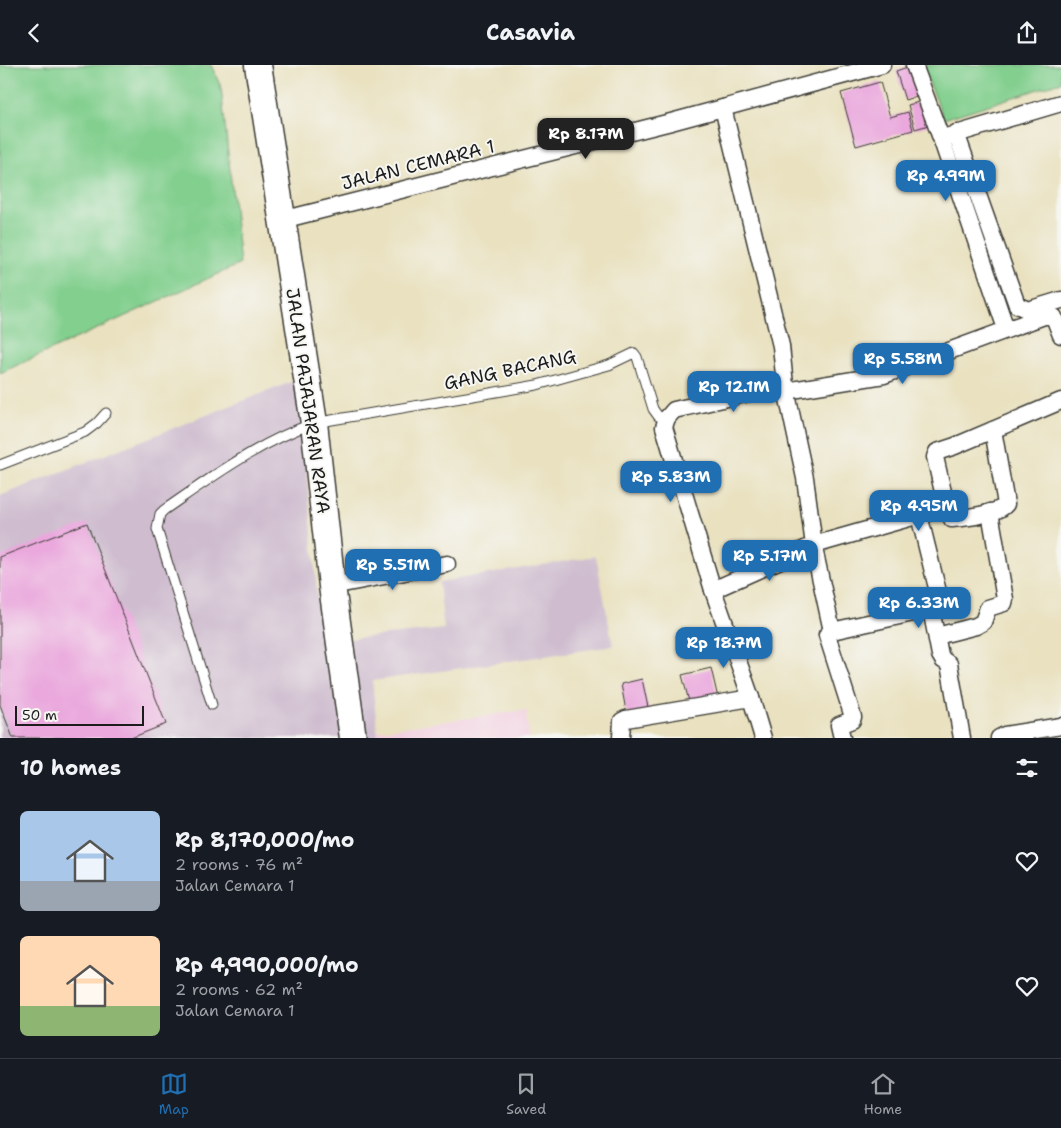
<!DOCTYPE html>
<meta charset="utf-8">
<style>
body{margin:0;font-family:"Shantell Sans",sans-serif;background:#20242c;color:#f1f3f6;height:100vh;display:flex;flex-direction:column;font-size:19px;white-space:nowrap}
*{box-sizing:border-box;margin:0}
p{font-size:16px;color:#9ea1a6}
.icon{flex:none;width:28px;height:28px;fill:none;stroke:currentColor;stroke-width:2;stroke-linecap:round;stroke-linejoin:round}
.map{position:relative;height:673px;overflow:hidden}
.details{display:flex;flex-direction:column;background:#171b24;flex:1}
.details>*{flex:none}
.scale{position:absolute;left:15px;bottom:12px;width:129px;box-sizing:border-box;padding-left:5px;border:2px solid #1c1c1c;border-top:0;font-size:14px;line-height:18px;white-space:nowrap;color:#1c1c1c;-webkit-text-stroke:4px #f6f6f2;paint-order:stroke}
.price{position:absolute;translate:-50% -42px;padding:0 11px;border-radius:10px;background:#1f6fb2;color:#fff;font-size:16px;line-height:32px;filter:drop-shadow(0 1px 2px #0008)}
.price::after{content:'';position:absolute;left:50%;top:30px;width:15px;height:11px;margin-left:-8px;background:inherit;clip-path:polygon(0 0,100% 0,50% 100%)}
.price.current{background:#222;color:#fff}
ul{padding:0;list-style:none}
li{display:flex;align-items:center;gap:15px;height:125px;padding:0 20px}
li span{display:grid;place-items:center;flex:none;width:140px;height:100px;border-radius:8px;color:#555}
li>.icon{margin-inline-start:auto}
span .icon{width:60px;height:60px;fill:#fffc;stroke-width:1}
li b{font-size:21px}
h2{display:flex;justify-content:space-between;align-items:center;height:60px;padding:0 20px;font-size:21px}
header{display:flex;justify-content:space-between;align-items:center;height:65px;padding:0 20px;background:#171b24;font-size:22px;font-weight:700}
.tabs{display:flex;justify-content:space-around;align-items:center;height:70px;border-top:1px solid #363941;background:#171b24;font-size:14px;color:#9ea1a6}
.tabs a{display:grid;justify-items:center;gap:2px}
.tabs .current{color:#1f6fb2}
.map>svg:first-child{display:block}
.built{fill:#f3cfe0}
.industrial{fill:#cfbdcf}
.green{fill:#82cf8e;stroke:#4f7655}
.building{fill:#eaa8dd}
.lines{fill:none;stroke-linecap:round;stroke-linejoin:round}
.service-casing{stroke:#3b3a34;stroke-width:11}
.minor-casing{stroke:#3b3a34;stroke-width:19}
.primary-casing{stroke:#3b3a34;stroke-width:29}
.service{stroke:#fff;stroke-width:9}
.minor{stroke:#fff;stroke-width:16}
.primary{stroke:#fff;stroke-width:26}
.labels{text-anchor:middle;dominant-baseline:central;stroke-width:4;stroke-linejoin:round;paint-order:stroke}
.street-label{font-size:18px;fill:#1c1c1c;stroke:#f6f6f2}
</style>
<header><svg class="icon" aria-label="back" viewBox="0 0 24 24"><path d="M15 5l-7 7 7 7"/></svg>Casavia<svg class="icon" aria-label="share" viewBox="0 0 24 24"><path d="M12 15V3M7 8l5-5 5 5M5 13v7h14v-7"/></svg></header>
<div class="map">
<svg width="1061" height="673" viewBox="0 0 1061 673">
<rect width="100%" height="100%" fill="#f6f6f2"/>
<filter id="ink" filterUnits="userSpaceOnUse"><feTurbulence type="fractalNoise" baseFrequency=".02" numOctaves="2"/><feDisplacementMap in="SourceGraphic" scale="10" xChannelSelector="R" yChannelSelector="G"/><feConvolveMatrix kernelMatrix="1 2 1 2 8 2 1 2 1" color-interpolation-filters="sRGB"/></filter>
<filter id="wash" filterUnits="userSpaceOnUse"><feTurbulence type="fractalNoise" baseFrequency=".0096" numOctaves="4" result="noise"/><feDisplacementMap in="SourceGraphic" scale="20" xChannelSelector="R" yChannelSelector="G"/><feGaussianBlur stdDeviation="1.12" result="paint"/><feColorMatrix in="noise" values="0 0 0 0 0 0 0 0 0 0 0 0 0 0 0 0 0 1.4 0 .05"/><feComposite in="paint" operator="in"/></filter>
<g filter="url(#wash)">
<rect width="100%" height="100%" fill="#e9e1bf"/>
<path class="built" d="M526 645 529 673H378L377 666Z"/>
<path class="industrial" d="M299 314 321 577 444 564 439 517 596 491 613 581 372 616 378 673H0V431Z"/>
<g class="green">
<path d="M0 0H211L221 22 240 199 0 308Z"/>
<path d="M922 0H1061V17L944 54Z"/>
</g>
<g id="blocks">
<g class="building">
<path d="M910 1 920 30 905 35 896 6Z"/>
<path d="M880 17 890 52 908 47 913 65 856 81 841 28Z"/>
<path d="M922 36 929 60 915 64 908 40Z"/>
<path d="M87 458 166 659 131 673H13L0 640V492Z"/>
<path d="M711 603 718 633 690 640 682 610Z"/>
<path d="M642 614 649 647 627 651 621 619Z"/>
</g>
</g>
</g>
<g filter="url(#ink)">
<use href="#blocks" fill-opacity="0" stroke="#3b3a34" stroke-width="1"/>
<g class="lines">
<defs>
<g id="service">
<path d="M0 400 85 367 97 358 106 348"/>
<path d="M212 640 157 464 160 449 164 445C212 412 258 378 314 358L537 320 609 300 634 288 637 292 653 344 658 351 667 353"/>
</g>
<g id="minor">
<path d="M914 0 941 73 1006 264"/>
<path d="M723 43 781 281 785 320 805 413 815 488 832 566 827 570 853 652 852 655 839 660 842 673"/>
<path d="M956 68 1017 240 1028 245 1061 235"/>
<path d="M946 72 1061 38"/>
<path d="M282 155 671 57 882 0"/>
<path d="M786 326 884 310 1044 251H1050L1054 252 1061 270"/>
<path d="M946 440 952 454C964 453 999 449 1006 439L993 365"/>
<path d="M919 450 941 539 931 544 940 590 943 595 949 599 962 673"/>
<path d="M332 521 447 499"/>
<path d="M713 525 814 480 930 447 946 440 935 392 937 387 955 381 1061 336"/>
<path d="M832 566 931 544"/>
<path d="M937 571 976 561 983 557 988 543 1004 538 1005 534 990 447"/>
<path d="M621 673 622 656 626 654 751 633"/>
<path d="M763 673 751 633 713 525 664 362 667 353 674 345 785 320"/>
<path d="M999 673 1005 670 1061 661"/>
</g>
<path id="primary" d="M258 0 314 358 332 521 353 673"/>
</defs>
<use href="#service" class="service-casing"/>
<use href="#minor" class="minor-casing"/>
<use href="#primary" class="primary-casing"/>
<use href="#service" class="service"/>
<use href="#minor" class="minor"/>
<use href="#primary" class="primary"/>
</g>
</g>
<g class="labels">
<g class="street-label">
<text transform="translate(418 100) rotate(-14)">JALAN CEMARA 1</text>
<text transform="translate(510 305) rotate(-12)">GANG BACANG</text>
<text transform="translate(308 336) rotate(82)">JALAN PAJAJARAN RAYA</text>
</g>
</g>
</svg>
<div class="scale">50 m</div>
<b class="price current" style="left:586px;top:95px">Rp 8.17M</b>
<b class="price" style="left:946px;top:137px">Rp 4.99M</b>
<b class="price" style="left:903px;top:320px">Rp 5.58M</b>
<b class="price" style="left:734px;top:348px">Rp 12.1M</b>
<b class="price" style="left:671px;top:438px">Rp 5.83M</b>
<b class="price" style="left:919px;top:467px">Rp 4.95M</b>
<b class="price" style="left:770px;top:517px">Rp 5.17M</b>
<b class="price" style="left:393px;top:526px">Rp 5.51M</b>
<b class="price" style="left:919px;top:564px">Rp 6.33M</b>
<b class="price" style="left:724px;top:604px">Rp 18.7M</b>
</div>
<section class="details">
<h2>10 homes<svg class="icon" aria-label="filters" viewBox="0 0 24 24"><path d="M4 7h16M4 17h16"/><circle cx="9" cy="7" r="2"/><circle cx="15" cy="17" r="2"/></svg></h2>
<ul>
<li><span style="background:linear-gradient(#a9c7e8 70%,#9aa5b1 0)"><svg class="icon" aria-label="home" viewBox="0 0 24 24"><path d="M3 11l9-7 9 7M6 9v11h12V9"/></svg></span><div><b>Rp 8,170,000/mo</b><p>2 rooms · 76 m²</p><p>Jalan Cemara 1</p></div><svg class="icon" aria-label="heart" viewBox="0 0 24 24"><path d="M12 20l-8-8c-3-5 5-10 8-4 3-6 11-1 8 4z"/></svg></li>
<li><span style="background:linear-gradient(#ffd9b3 70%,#8fb573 0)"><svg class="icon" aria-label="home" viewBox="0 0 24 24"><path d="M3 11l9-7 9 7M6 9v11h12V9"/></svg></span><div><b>Rp 4,990,000/mo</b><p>2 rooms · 62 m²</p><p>Jalan Cemara 1</p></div><svg class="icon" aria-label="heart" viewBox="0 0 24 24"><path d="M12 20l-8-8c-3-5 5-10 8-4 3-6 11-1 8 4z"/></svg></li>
</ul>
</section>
<nav class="tabs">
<a class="current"><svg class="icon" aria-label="map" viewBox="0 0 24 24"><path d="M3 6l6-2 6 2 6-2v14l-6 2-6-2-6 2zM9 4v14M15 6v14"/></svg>Map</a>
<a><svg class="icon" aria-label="saved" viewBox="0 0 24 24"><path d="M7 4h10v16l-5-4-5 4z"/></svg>Saved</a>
<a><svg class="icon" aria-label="home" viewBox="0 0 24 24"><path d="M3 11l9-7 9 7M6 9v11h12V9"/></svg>Home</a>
</nav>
